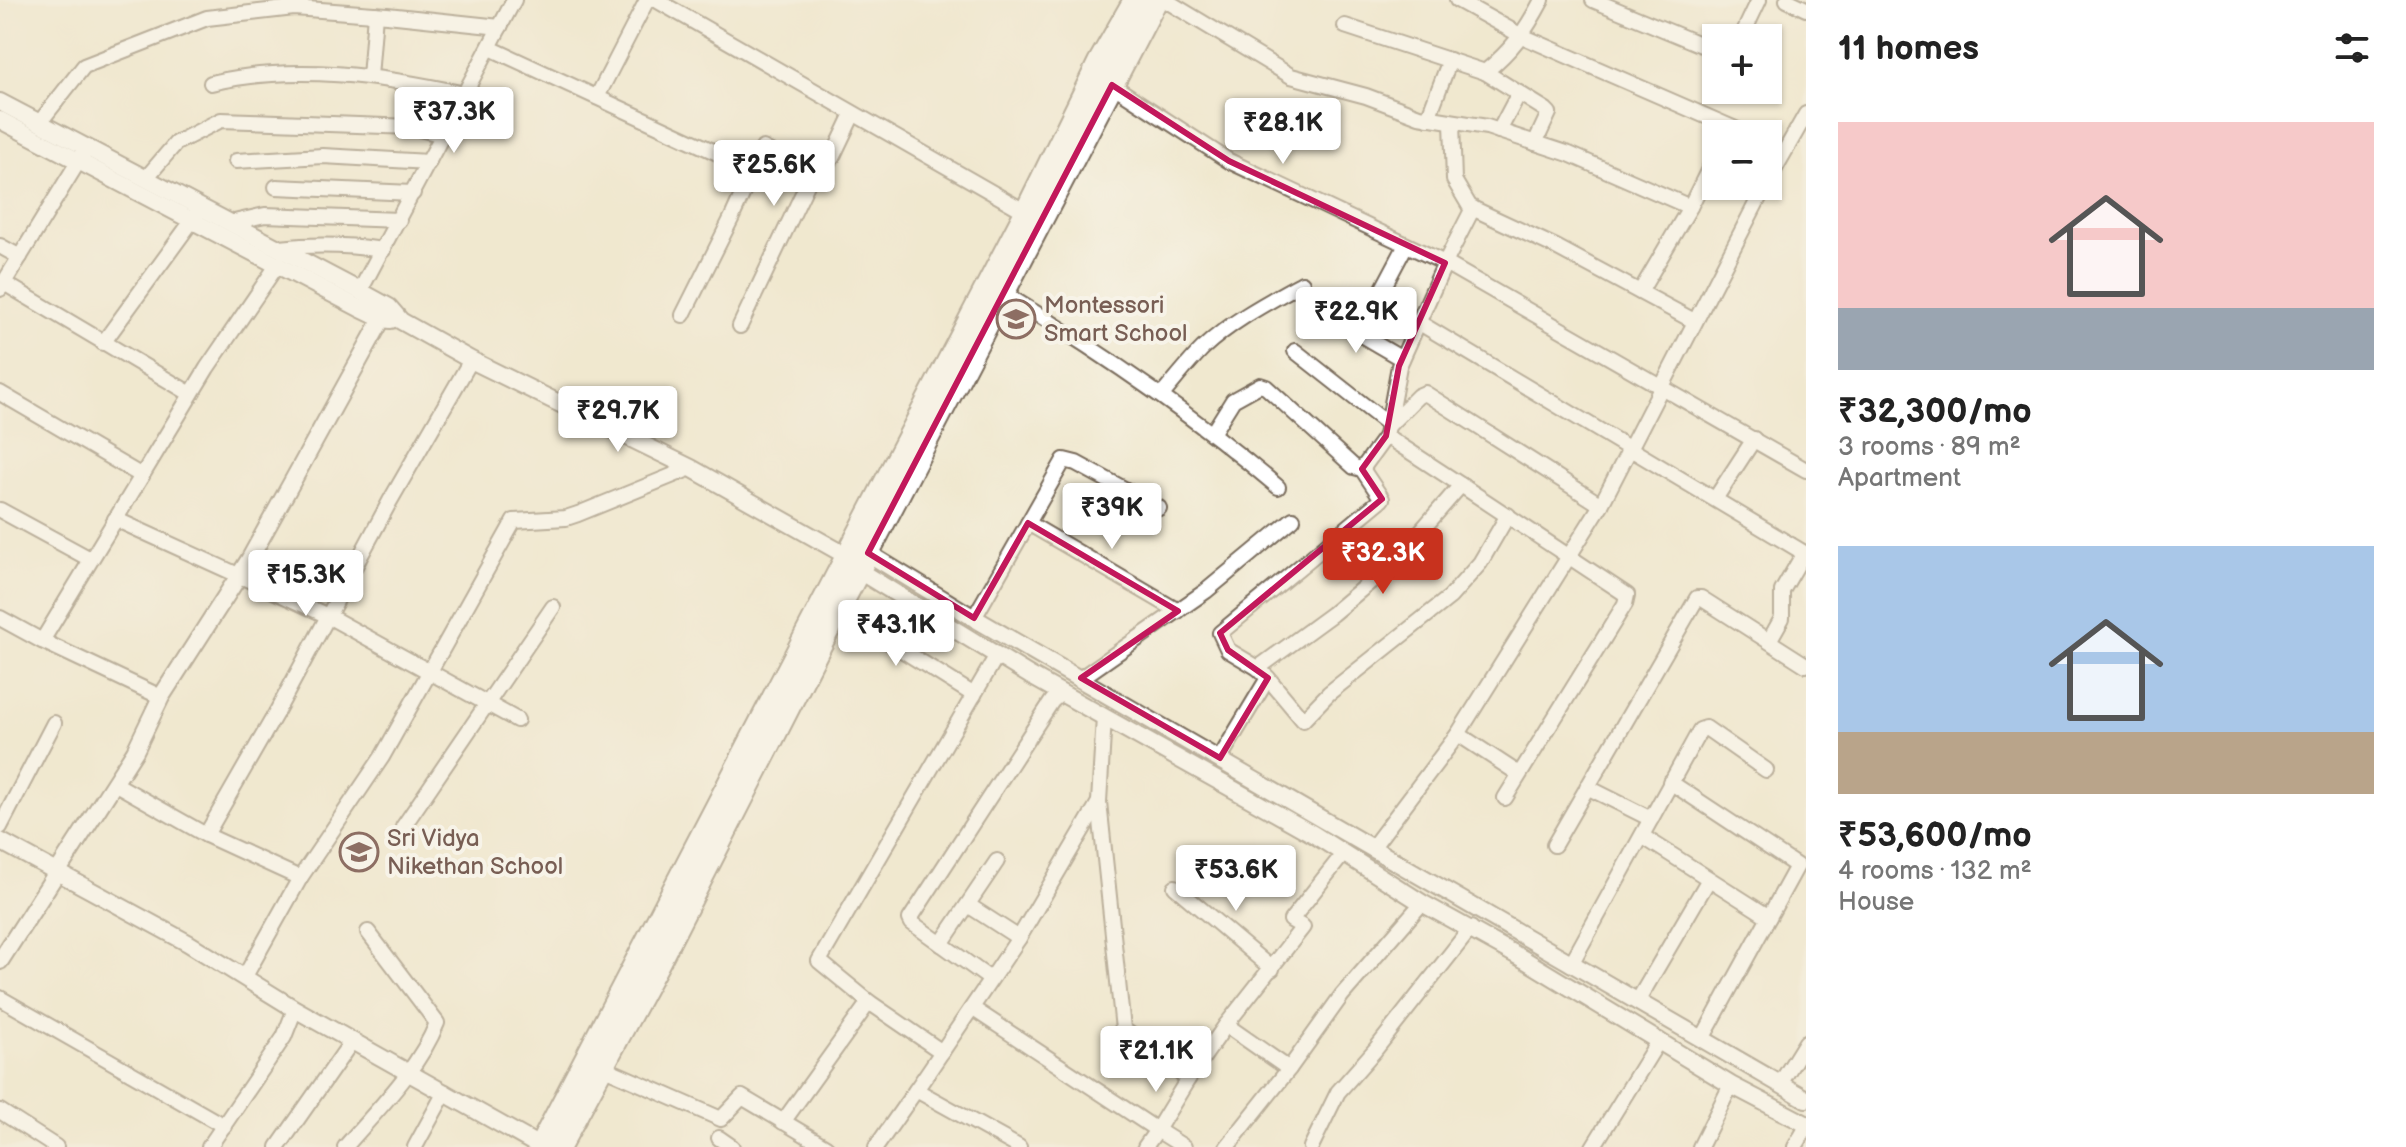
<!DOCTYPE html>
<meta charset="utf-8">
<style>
body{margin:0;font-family:"Balsamiq Sans",sans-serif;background:#f2f2f2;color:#222;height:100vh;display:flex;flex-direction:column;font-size:30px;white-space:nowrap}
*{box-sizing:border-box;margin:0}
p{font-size:26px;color:#767676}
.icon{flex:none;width:44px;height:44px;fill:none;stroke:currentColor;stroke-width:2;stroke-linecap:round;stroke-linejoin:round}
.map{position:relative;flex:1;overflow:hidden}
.panel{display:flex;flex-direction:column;background:#fff;width:600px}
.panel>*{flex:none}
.controls{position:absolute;left:1702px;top:24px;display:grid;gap:16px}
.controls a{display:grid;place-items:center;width:80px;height:80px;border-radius:0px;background:#fff;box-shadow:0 2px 6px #0004;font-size:40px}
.price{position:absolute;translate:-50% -68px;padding:0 18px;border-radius:8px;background:#fff;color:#222;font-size:26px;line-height:52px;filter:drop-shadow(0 2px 4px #0008)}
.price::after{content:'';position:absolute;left:50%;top:48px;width:24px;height:18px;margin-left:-12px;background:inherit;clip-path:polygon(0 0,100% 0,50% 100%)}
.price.selected{background:#c8321e;color:#fff}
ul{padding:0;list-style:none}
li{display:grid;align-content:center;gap:16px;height:424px;padding:0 32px}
li span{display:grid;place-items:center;height:248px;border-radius:0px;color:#555}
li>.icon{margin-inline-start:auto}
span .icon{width:144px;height:144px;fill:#fffc;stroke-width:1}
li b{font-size:34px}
h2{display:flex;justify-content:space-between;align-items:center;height:96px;padding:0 32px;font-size:34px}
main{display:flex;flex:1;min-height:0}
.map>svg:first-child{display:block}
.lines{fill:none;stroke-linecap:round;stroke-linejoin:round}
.minor-casing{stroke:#7a6c5c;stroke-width:18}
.tertiary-casing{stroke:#7a6c5c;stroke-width:20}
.trunk-casing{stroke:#7a6c5c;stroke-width:26}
.minor{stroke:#fff;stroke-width:14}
.tertiary{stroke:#fff;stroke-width:16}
.trunk{stroke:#fff;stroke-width:22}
.marked{fill:none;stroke:#c2185b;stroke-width:6;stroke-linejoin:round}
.labels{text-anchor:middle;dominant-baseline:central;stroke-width:8;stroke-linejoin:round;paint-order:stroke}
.education-label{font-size:24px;fill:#785e54;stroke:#f7f3e8;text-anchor:start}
</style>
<main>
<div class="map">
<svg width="1806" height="1147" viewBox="0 0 1806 1147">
<rect width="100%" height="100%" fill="#f7f3e8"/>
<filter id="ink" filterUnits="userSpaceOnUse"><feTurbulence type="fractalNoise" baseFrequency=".0125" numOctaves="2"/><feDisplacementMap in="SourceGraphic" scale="16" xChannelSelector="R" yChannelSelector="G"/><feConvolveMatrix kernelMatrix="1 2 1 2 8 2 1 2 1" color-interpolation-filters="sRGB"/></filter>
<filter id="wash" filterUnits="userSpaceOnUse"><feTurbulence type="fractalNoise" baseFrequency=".006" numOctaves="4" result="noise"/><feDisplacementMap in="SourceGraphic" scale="32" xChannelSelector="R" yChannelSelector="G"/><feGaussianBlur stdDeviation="1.8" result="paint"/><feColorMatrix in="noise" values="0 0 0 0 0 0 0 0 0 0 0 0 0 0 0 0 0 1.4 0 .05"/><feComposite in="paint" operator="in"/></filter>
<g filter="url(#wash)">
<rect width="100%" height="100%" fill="#f0e8cf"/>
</g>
<g filter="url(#ink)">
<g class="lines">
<defs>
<g id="minor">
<path d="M656 0 1026 212"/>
<path d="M1165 0 1291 76 1366 96 1419 116 1487 127 1569 154 1690 207 1712 163"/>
<path d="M1457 0 1522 36 1740 131"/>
<path d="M1593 0 1716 51"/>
<path d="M1787 0 1806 9"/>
<path d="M1345 26 1485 72"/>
<path d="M1741 38 1759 0"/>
<path d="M490 48 752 169"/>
<path d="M370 77 375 14"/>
<path d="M211 83C294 63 382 76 465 94"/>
<path d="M1112 85 1229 161 1445 263 1473 208"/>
<path d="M597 97 647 0"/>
<path d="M1428 118 1450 60"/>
<path d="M40 122 84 66 207 18 294 8 387 15 500 27"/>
<path d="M1452 122 1454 180 1470 207 1556 247 1694 321"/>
<path d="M1499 131 1519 93"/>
<path d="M1535 143 1549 113 1546 110 1485 72C1513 49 1525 32 1542 0"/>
<path d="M236 161 323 156 429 162"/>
<path d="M147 177 176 143 221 120 412 127 443 135"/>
<path d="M1768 181 1806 114"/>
<path d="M276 187 413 193"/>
<path d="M234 222 265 215 399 220"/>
<path d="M0 246 20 257"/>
<path d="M280 248C315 244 348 245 383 250"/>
<path d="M4 283 191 394"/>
<path d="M0 289 83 154"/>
<path d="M360 291 514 0"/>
<path d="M1640 292 1690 207"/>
<path d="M1003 293C1101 352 1191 413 1278 487"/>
<path d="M1372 309 1406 245"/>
<path d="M683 315 732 217 763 148 812 174"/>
<path d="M1330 317 1402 359"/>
<path d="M1418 322 1806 554"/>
<path d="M740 326 812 174 832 158 853 114"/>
<path d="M103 343 197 214"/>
<path d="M1295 351 1389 425 1418 396 1425 393 1601 505"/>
<path d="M0 393 142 476"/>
<path d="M1162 395C1175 380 1188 363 1203 348 1232 321 1268 302 1302 283"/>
<path d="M1213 432 1233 400 1260 385 1266 387 1354 467 1362 469 1386 436"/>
<path d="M1461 485 1386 436 1399 366 1445 263 1806 470"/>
<path d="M1715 499 1754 439"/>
<path d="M0 510 90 559"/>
<path d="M115 519 328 616 517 720"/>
<path d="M1028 523 1178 611"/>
<path d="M838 610 974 695"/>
<path d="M0 618 42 641 161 697"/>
<path d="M974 618 1064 460 1076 463 1159 508"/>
<path d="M42 641 207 368 278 264"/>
<path d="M1769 641 1782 618V591L1804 553"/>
<path d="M1258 668 1228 650 1220 633 1382 499 1362 469"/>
<path d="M1081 678 1206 591 1293 519"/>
<path d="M1268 678 1303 720 1329 693 1450 597 1480 563 1508 515"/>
<path d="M1458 734 1519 774"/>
<path d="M1220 758 1268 678 1258 668 1332 614 1394 562 1461 485 1627 595 1625 604 1505 798"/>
<path d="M1670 782 1797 866 1702 1039"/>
<path d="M114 783 206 835 276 713 390 501 471 360"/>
<path d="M1587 787 1651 819"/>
<path d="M1099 802 1123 1029 1188 1079 1226 1025 1289 1069 1342 995 1422 903"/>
<path d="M0 827 54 723"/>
<path d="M403 827 553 607"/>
<path d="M206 835 300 878"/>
<path d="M1642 836 1769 917"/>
<path d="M1554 845 1697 598H1701L1806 665"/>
<path d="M1372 848 1458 734 1601 505 1765 186"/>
<path d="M1175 887 1272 969"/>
<path d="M968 905 1019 938"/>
<path d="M941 944 997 861"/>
<path d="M1571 964 1700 730 1706 728 1766 770"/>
<path d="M244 978 300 878 382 757 514 521 566 518 578 514 691 468"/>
<path d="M990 979 912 923 910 919 1052 701 1061 693"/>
<path d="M0 998 224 1126"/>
<path d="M1637 1002 1709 879"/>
<path d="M972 1008 1157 1130 1188 1079"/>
<path d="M1226 1025 1303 927 1291 920 1344 853"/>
<path d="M942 1052 869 1002 819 961 997 655"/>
<path d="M602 1067 721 1119 742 1097 826 1147"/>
<path d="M1780 1084 1806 1042"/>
<path d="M916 1090 1019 938 1099 802 1104 717"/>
<path d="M0 1111 56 1147"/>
<path d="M783 1122 869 1002"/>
<path d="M719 1138 732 1147"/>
<path d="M209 1147 284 1037 295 1009"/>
<path d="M278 1147 352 1041"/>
<path d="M345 1147C376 1111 419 1069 437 1023L368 932"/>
<path d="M415 1147 445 1092"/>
<path d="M876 1147 916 1090 1019 1147"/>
<path d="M1145 1147 1157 1130 1184 1147"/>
<path d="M1227 1147 1289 1069"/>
<path d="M1311 1147 1338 1092 1375 1050 1471 928"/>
<path d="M1593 1147 1659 1040"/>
<path d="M1700 1147 1731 1085"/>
<path d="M1795 1147 1806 1128"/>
</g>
<g id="tertiary">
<path d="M0 102 360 291 389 307 401 321 471 360 691 468 847 556"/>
<path d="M0 120 359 308 382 319 391 320"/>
<path d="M861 549 974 618 1806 1099"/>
<path d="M851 566 1029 675 1313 834 1422 903 1525 960 1731 1085 1806 1124"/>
<path d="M0 841 188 943 295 1009 541 1147"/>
<path d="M0 961 135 751 161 697 249 560 382 319"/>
</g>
<g id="trunk">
<path d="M540 1147 1026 212 1099 63 1135 0"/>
<path d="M559 1147 658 963 838 610 1156 0"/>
</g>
</defs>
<use href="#minor" class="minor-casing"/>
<use href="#tertiary" class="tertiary-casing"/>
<use href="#trunk" class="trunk-casing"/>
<use href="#minor" class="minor"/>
<use href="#tertiary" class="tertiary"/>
<use href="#trunk" class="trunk"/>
</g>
</g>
<path d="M0 0H1806V1147H0ZM1112 85 1229 161 1445 263 1399 366 1386 436 1362 469 1382 499 1220 633 1228 650 1268 678 1220 758 1081 678 1178 611 1028 523 974 618 868 553Z" fill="#f0e8cf" fill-opacity=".55" fill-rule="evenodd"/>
<path class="marked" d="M1112 85 1229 161 1445 263 1399 366 1386 436 1362 469 1382 499 1220 633 1228 650 1268 678 1220 758 1081 678 1178 611 1028 523 974 618 868 553Z"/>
<defs>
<symbol id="school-ring" viewBox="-11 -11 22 22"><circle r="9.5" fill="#f7f3e8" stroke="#8d6e63" stroke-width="1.5"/><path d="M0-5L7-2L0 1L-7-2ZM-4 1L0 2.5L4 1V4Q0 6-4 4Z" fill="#8d6e63"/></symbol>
</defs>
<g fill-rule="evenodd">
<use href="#school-ring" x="994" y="297" width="44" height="44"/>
<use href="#school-ring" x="337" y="830" width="44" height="44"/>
</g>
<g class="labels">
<g class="education-label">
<text x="1044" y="305">Montessori<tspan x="1044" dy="28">Smart School</tspan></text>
<text x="387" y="838">Sri Vidya<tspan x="387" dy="28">Nikethan School</tspan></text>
</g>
</g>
</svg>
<div class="controls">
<a>+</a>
<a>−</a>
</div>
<b class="price" style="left:454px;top:155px">₹37.3K</b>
<b class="price" style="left:1283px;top:166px">₹28.1K</b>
<b class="price" style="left:774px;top:208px">₹25.6K</b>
<b class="price" style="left:1356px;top:355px">₹22.9K</b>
<b class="price" style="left:618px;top:454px">₹29.7K</b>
<b class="price" style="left:1112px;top:551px">₹39K</b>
<b class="price selected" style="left:1383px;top:596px">₹32.3K</b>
<b class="price" style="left:306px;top:618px">₹15.3K</b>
<b class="price" style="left:896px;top:668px">₹43.1K</b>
<b class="price" style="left:1236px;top:913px">₹53.6K</b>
<b class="price" style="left:1156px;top:1094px">₹21.1K</b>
</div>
<section class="panel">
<h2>11 homes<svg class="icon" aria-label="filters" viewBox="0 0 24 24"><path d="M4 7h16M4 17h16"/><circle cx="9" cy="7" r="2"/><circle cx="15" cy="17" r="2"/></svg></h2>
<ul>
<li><span style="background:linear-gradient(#f6c9c9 75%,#9aa5b1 0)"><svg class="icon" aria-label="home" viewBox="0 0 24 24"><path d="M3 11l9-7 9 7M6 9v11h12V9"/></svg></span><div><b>₹32,300/mo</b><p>3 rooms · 89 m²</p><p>Apartment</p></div></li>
<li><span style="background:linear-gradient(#a9c7e8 75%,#b9a48a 0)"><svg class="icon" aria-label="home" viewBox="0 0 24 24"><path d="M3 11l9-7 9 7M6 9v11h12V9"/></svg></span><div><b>₹53,600/mo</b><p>4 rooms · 132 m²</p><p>House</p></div></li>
</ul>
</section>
</main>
